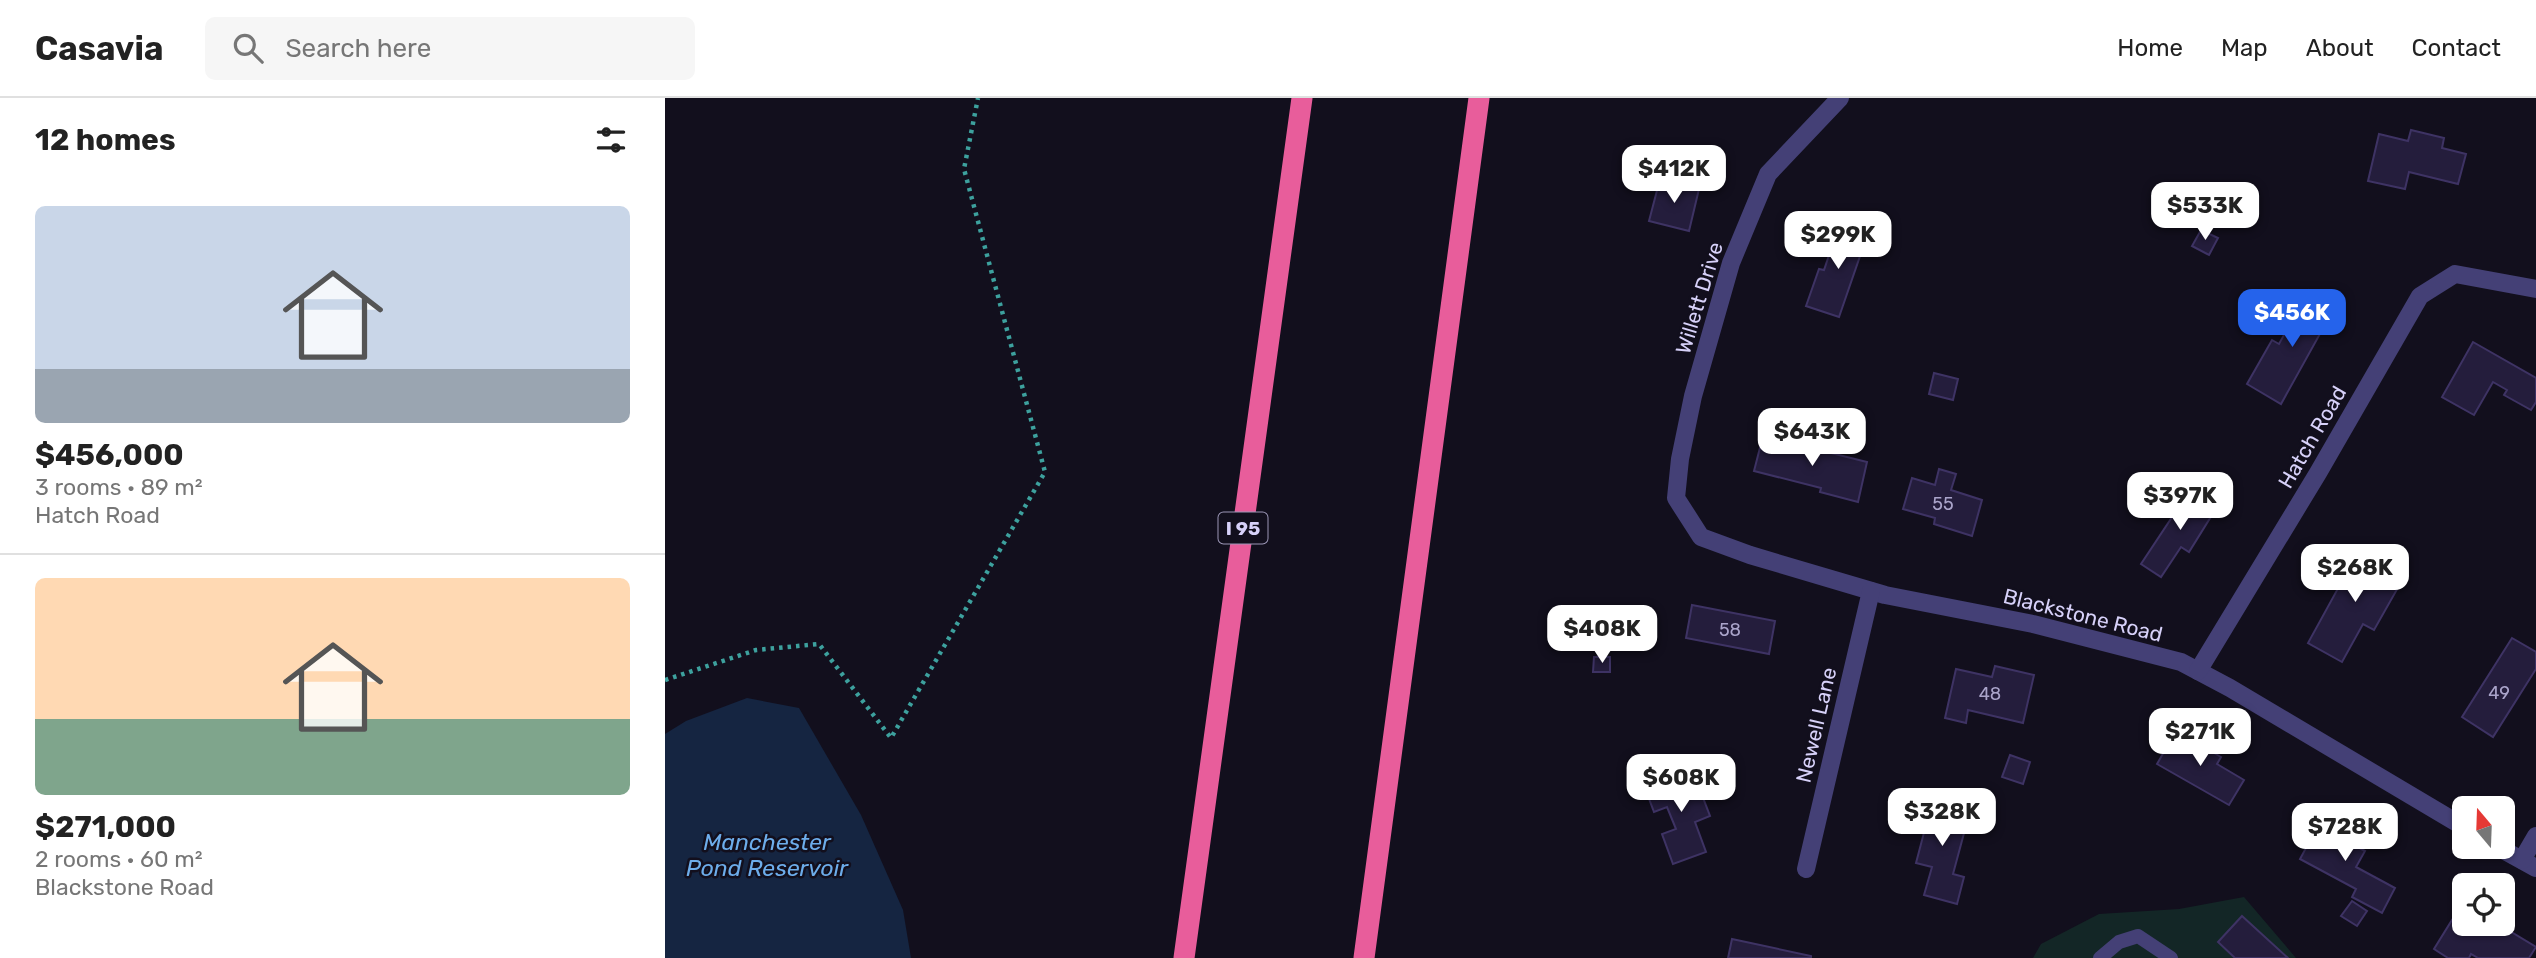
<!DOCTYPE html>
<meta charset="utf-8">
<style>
body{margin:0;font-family:Rubik,sans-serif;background:#f6f6f6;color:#222;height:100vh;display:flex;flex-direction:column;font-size:26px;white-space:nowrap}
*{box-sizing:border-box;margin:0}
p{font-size:23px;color:#767676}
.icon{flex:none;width:38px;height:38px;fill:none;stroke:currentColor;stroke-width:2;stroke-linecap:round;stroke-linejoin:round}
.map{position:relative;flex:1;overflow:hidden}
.sheet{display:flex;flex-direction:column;background:#fff;width:665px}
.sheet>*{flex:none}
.needle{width:46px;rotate:341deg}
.fabs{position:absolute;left:1787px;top:698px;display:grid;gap:14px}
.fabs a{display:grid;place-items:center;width:63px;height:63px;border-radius:10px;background:#fff;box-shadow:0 2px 5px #0004;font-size:35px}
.price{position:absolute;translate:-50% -60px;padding:0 16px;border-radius:14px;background:#fff;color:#222;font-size:23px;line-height:46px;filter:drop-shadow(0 2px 4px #0008)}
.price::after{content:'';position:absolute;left:50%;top:42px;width:21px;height:16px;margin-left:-10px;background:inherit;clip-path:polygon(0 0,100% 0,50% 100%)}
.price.active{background:#2563eb;color:#fff}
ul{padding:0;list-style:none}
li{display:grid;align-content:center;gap:14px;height:371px;padding:0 35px}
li+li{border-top:2px solid #e0e0e0}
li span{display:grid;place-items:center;height:217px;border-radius:10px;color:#555}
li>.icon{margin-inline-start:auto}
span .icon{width:126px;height:126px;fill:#fffc;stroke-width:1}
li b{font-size:30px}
h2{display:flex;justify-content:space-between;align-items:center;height:84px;padding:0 35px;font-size:30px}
header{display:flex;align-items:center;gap:42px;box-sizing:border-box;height:98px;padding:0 35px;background:#fff;border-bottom:2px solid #e0e0e0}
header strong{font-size:33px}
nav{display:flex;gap:38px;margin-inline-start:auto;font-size:24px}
.search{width:490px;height:63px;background:#f6f6f6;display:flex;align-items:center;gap:18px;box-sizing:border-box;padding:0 24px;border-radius:10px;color:#767676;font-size:26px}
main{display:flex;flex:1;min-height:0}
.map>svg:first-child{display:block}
.green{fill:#132626}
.water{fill:#152541}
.building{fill:#241d3c;stroke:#3e3364;stroke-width:2}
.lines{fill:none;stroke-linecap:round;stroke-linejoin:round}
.path{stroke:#3da19e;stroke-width:4.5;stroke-dasharray:3.5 5;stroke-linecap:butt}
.lane{stroke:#444076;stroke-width:14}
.street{stroke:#444076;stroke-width:18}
.highway{stroke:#e85d9b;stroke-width:21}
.labels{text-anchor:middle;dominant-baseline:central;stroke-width:5;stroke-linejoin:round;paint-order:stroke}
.number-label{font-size:18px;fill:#aaa4ca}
.shield{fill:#120f1d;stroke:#9c97b7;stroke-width:2}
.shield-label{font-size:19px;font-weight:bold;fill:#d7d1f9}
.street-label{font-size:21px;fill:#d7d1f9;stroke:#120f1d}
.water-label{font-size:23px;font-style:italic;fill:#6dadeb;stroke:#120f1d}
</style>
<header>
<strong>Casavia</strong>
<div class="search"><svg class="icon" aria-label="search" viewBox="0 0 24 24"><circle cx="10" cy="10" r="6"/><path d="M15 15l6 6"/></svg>Search here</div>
<nav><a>Home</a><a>Map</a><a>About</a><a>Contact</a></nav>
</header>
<main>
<section class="sheet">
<h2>12 homes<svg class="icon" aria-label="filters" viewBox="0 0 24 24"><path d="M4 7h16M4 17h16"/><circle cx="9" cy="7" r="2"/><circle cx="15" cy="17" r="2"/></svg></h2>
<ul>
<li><span style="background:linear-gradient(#c9d6e8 75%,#9aa5b1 0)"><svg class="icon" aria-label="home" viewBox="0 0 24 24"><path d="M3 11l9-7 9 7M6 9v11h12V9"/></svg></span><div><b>$456,000</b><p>3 rooms · 89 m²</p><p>Hatch Road</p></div></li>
<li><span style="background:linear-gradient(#ffd9b3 65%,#7fa58c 0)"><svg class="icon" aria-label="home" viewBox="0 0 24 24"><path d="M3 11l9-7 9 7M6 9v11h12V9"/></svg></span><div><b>$271,000</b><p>2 rooms · 60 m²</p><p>Blackstone Road</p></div></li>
</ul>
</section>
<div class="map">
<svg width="1871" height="860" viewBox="0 0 1871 860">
<rect width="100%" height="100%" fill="#120f1d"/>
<path class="green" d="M1579 799 1631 860H1368L1376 846 1434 816 1514 811Z"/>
<path class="water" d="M82 600 134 610 196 717 238 812 246 860H0V636L21 623Z"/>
<g class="building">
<path d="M1746 32 1779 40 1777 50 1801 56 1793 86 1744 74 1740 91 1703 83 1714 36 1743 43Z"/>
<path d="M995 81 1034 91 1024 133 984 123Z"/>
<path d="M1175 125 1203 135 1174 219 1141 208 1154 171 1159 172Z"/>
<path d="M1536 132 1553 140 1544 157 1527 148Z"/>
<path d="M1644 192 1671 207 1616 306 1582 286 1607 242 1614 246Z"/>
<path d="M1808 244 1871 280V304L1866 312 1839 297 1842 292 1828 284 1809 317 1777 299Z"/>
<path d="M1269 275 1293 281 1288 302 1264 296Z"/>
<path d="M1098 338 1202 364 1193 404 1155 394 1156 390 1089 373Z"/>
<path d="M1274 371 1291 376 1286 392 1317 402 1307 438 1269 426 1270 420 1238 411 1247 380 1270 387Z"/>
<path d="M1525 392 1552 409 1524 454 1516 449 1496 479 1476 466Z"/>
<path d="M1696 455 1739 479 1709 532 1698 526 1677 564 1643 545 1676 485 1669 481 1683 456 1693 461Z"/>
<path d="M1027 507 1110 523 1104 556 1021 540Z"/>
<path d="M1847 540 1871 554V571L1828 639 1797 619Z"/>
<path d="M929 559H945V574H928Z"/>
<path d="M1330 568 1369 577 1358 625 1303 612 1301 625 1280 620 1291 571 1327 579Z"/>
<path d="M1511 633 1556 659 1552 666 1579 682 1564 707 1492 666Z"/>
<path d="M1345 657 1365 664 1358 686 1337 679Z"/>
<path d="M1017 668 1022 683 1030 679 1045 718 1030 724 1041 754 1008 766 997 736 1011 731 1002 709 989 714 983 698 998 692 992 677Z"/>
<path d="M1259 701 1305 713 1288 776 1299 779 1292 806 1259 797 1267 769 1251 765 1261 727 1252 724Z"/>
<path d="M1661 713 1680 724 1672 738 1700 753 1691 769 1730 790 1717 815 1687 799 1691 791 1635 761Z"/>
<path d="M1687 803 1702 813 1692 828 1676 818Z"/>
<path d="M1577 818 1623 860H1570L1553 844Z"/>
<path d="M1787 822 1811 837 1818 826H1833L1871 849 1864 860H1813L1806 856 1804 860H1783L1769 851Z"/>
<path d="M1067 841 1146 858V860H1063Z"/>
</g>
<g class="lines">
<path class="path" d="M0 582 91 552 154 546 226 640 380 374 299 71 313 0"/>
<path class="lane" d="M1435 860 1454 844 1473 838 1506 860"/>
<g class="street">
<path d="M1175 0 1103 76 1066 165 1028 298 1015 361 1011 400 1036 439 1085 457 1220 497 1368 526 1516 564 1565 590 1799 729"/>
<path d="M1533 573 1653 375 1755 198 1790 176 1871 191"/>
<path d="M1833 749 1871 770"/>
<path d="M1857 762 1871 738"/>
<path d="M1141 771 1206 493"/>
</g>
<g class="highway">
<path d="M519 860 637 0"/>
<path d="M699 860 814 0"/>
</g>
</g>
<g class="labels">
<g class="number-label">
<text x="1278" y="406">55</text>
<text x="1065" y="532">58</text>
<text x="1834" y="595">49</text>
<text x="1325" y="596">48</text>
</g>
<rect class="shield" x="553.5" y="414.5" width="49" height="31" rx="5"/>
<g class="shield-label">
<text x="578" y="430">I 95</text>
</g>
<g class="street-label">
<text transform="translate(1034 200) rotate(-73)">Willett Drive</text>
<text transform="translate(1647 339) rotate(-60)">Hatch Road</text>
<text transform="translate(1418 517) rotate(14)">Blackstone Road</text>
<text transform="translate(1151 627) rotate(-77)">Newell Lane</text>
</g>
<g class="water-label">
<text x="102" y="744">Manchester<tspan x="102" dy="26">Pond Reservoir</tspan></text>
</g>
</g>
</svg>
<div class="fabs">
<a><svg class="needle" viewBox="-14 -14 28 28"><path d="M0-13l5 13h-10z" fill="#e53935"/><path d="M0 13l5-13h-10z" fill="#767676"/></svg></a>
<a><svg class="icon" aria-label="locate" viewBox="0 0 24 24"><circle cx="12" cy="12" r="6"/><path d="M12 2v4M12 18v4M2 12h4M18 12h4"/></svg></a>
</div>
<b class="price" style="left:1009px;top:107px">$412K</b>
<b class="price" style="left:1540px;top:144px">$533K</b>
<b class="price" style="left:1173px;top:173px">$299K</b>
<b class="price active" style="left:1627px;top:251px">$456K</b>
<b class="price" style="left:1147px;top:370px">$643K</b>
<b class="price" style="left:1515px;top:434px">$397K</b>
<b class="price" style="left:1690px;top:506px">$268K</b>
<b class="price" style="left:937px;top:567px">$408K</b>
<b class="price" style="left:1535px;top:670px">$271K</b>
<b class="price" style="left:1016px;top:716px">$608K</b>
<b class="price" style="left:1277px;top:750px">$328K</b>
<b class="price" style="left:1680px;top:765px">$728K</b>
</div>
</main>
